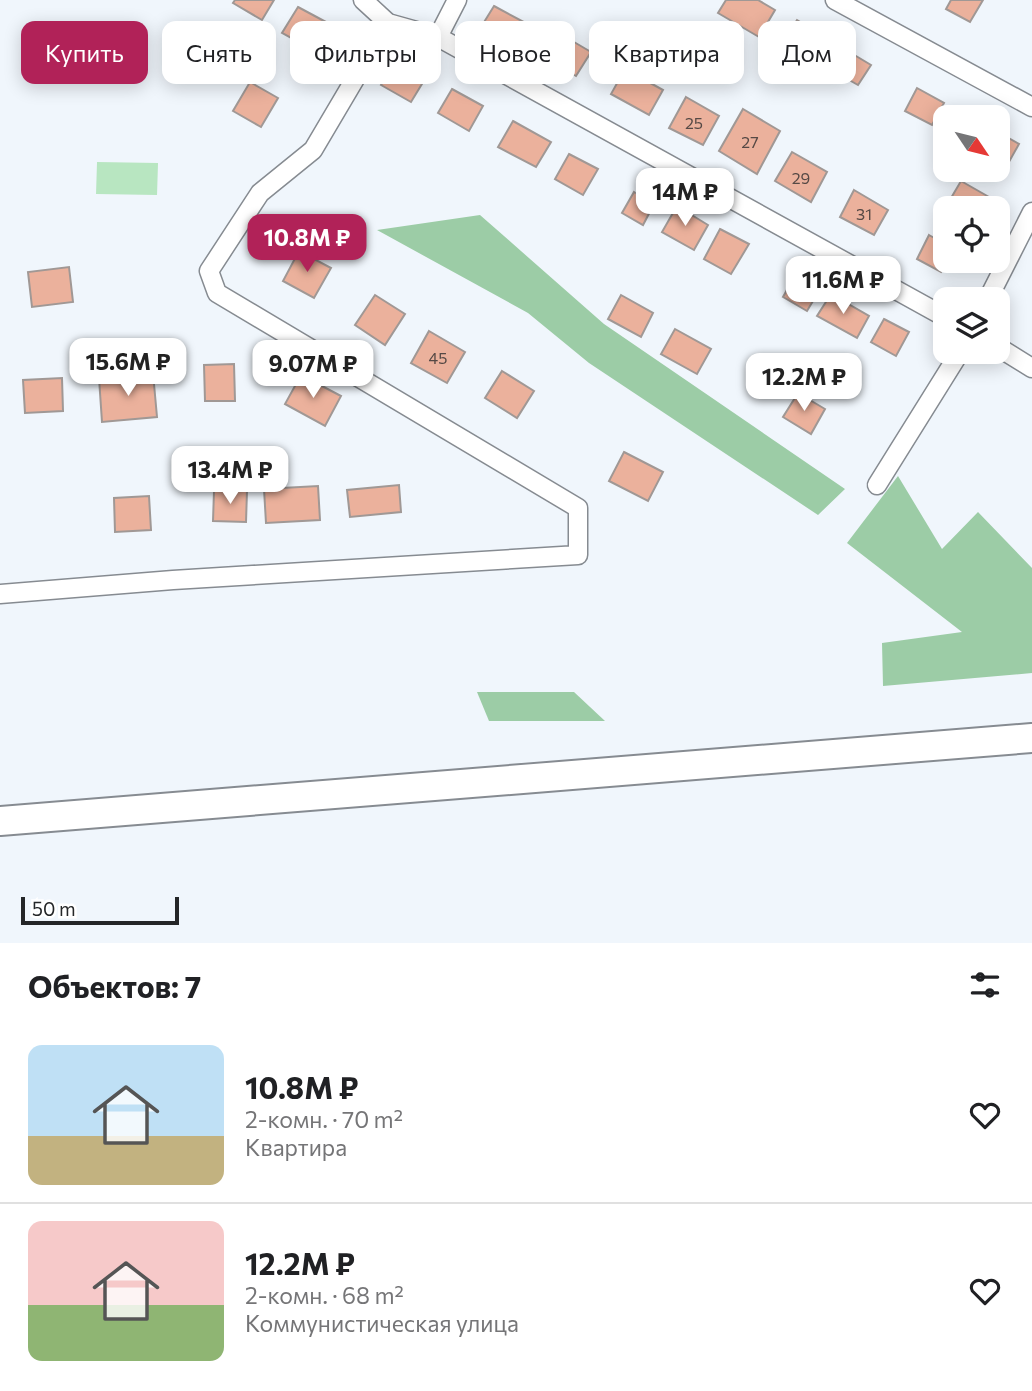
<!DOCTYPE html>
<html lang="ru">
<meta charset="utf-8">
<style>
body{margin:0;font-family:Commissioner,sans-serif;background:#f6f6f6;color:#202124;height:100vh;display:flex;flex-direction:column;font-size:26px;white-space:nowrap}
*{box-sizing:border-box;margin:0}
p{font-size:23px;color:#757577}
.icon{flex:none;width:38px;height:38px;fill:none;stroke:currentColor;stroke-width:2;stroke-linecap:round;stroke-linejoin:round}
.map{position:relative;height:943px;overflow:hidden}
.panel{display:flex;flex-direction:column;background:#fff;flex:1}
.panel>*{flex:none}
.banner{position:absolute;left:21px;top:21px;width:990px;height:63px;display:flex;gap:14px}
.needle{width:46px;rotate:125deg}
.buttons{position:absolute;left:933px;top:105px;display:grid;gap:14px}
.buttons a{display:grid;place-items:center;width:77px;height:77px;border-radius:14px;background:#fff;box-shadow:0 4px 18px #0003;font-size:35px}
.scale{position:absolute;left:21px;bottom:18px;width:158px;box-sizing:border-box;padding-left:7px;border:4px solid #242628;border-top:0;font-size:19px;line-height:24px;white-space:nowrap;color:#242628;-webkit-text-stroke:5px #fff;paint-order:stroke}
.price{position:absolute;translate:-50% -60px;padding:0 16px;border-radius:14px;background:#fff;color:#222;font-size:23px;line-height:46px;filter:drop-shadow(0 2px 4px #0008)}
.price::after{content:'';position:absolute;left:50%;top:42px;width:21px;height:16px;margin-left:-10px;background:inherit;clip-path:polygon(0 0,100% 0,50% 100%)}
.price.selected{background:#b12258;color:#fff}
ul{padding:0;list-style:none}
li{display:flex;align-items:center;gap:21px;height:175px;padding:0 28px}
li+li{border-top:2px solid #e0e0e0}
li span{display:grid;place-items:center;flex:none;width:196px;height:140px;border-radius:14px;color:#555}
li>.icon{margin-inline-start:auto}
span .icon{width:84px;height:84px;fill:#fffc;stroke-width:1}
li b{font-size:30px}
h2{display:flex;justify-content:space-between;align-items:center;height:84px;padding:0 28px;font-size:30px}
.pill{padding:0 24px;border-radius:14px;background:#fff;box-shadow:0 4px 18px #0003;font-size:24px;line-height:63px}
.pill.selected{background:#b12258;color:#fff}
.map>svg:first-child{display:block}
.green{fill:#b8e6c1}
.forest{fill:#9ccca6}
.building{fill:#ebb19c;stroke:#a09895;stroke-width:2}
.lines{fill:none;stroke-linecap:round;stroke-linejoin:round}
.street-casing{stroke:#868b91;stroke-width:21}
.primary-casing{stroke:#868b91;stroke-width:32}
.street{stroke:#fff;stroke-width:18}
.primary{stroke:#fff;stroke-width:28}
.labels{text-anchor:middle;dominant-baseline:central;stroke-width:5;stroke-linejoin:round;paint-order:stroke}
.number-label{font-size:16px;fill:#564945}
</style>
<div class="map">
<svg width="1032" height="943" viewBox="0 0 1032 943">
<rect width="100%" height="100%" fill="#f0f6fc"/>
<path class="green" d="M97 162 158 163 157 195 96 194Z"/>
<g class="forest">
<path d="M480 215 604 324 845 489 818 515 589 363 528 313 377 230Z"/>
<path d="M898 476 942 549 978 512 1032 568V673L883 686 882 643 962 632 847 543Z"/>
<path d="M477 692H574L605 721H489Z"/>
</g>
<g class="building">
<path d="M235 0H274L262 20 233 3Z"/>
<path d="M726 0H758L775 10 759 37 718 13Z"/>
<path d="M951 0H983L970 22 946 9Z"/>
<path d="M494 6 535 28 524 50 481 27Z"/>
<path d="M298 7 326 22 311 49 282 33Z"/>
<path d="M797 20 825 37 810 61 782 44Z"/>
<path d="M557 32 591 52 576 76 542 56Z"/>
<path d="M841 47 871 65 858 85 828 68Z"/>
<path d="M398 56 428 74 411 102 381 85Z"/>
<path d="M625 69 663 90 649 115 611 94Z"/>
<path d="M250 82 278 98 261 127 233 111Z"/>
<path d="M917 88 944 103 932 125 905 111Z"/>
<path d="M452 89 483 106 469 131 438 113Z"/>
<path d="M686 97 719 116 703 145 669 128Z"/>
<path d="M743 109 780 131 757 174 719 151Z"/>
<path d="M513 121 551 142 536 167 498 147Z"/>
<path d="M998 132 1019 144 1005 169 998 165Z"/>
<path d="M792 152 827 172 811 202 775 181Z"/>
<path d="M569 154 598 169 583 195 555 179Z"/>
<path d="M961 181 989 197 982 208 944 210Z"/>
<path d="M854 190 888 210 874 235 840 217Z"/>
<path d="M634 192 654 204 643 225 622 213Z"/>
<path d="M677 206 708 225 694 250 662 232Z"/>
<path d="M720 229 749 244 731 274 704 259Z"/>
<path d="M929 235 945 244V261H947L941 272 917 259Z"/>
<path d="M299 251 331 268 314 298 283 281Z"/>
<path d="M69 267 73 302 32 307 28 272Z"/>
<path d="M797 272 822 286 807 311 783 297Z"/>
<path d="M831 294 869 316 857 338 817 316Z"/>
<path d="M375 295 405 314 385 345 355 325Z"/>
<path d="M621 295 653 313 641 337 608 319Z"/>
<path d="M884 319 909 332 896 356 871 342Z"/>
<path d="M675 329 711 349 697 374 661 354Z"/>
<path d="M429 331 465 352 447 383 411 363Z"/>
<path d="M234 364 235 401H205L204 365Z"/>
<path d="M502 371 534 391 517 418 485 398Z"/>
<path d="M153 373 157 417 102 422 99 378Z"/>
<path d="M301 375 341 396 325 426 285 404Z"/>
<path d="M62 378 63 411 25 413 23 380Z"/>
<path d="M798 393 825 409 811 434 783 417Z"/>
<path d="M624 452 663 472 648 501 609 481Z"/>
<path d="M399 485 401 512 350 517 347 490Z"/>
<path d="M318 486 320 520 266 523 264 489Z"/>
<path d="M214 491H247L246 522 213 521Z"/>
<path d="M149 496 151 530 115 532 114 498Z"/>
</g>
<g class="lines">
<defs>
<g id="street">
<path d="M363 0 388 23 438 37 945 317"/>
<path d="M835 0 1032 107"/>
<path d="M438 37 457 0"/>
<path d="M988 299 1032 212"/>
<path d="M998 347 1032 368"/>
<path d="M877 485 960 352"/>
<path d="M0 594 173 580 578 555V508L217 293 209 271 260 193 313 150 388 23"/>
</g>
<path id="primary" d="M0 821 1032 738"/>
</defs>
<use href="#street" class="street-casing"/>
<use href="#primary" class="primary-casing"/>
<use href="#street" class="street"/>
<use href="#primary" class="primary"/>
</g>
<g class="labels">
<g class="number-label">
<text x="694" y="122">25</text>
<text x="750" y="141">27</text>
<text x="801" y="177">29</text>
<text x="864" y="213">31</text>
<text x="438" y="357">45</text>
</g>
</g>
</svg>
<div class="buttons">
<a><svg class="needle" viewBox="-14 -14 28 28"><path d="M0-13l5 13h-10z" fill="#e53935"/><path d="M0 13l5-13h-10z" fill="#757577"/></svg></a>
<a><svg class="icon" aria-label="locate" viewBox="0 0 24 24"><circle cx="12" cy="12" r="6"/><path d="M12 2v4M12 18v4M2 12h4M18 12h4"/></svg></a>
<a><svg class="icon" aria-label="layers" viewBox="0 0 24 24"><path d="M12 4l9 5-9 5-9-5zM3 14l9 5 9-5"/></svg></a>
</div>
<div class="scale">50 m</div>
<b class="price" style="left:685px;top:228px">14M ₽</b>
<b class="price selected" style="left:307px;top:274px">10.8M ₽</b>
<b class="price" style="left:843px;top:316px">11.6M ₽</b>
<b class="price" style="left:128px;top:398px">15.6M ₽</b>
<b class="price" style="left:313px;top:400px">9.07M ₽</b>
<b class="price" style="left:804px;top:413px">12.2M ₽</b>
<b class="price" style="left:230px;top:506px">13.4M ₽</b>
<div class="banner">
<a class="pill selected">Купить</a>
<a class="pill">Снять</a>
<a class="pill">Фильтры</a>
<a class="pill">Новое</a>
<a class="pill">Квартира</a>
<a class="pill">Дом</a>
</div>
</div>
<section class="panel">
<h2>Объектов: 7<svg class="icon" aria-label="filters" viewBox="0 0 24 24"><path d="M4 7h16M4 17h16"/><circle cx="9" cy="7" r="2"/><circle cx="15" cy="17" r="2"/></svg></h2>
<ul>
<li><span style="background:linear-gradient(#bfe0f5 65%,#c2b280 0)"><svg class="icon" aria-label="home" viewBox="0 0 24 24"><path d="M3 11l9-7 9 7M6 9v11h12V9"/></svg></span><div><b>10.8M ₽</b><p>2-комн. · 70 m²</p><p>Квартира</p></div><svg class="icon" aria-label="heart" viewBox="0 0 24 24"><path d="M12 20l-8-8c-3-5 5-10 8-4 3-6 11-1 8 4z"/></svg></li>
<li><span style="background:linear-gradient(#f6c9c9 60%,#8fb573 0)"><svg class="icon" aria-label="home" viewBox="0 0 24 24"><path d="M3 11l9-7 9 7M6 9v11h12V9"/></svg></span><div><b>12.2M ₽</b><p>2-комн. · 68 m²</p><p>Коммунистическая улица</p></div><svg class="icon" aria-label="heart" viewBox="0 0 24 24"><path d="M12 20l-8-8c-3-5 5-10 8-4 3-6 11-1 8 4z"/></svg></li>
</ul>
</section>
